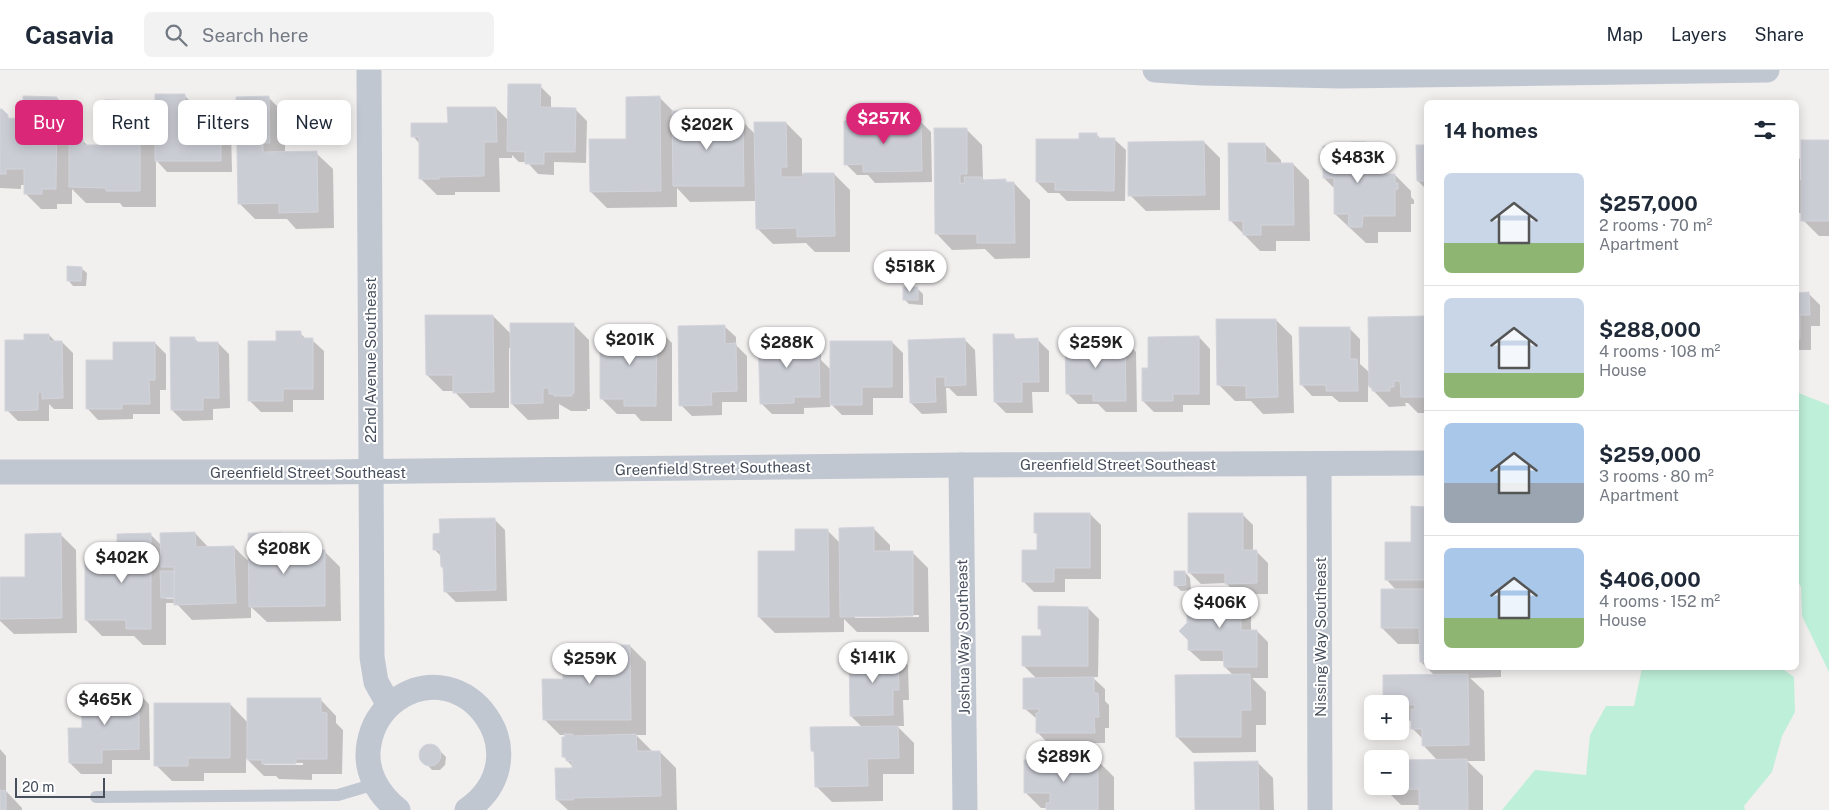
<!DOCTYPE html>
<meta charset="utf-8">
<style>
body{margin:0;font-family:"Public Sans",sans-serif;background:#f2f2f3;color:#1f2937;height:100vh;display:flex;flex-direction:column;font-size:19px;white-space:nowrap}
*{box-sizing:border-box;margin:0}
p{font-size:16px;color:#747a83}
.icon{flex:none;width:28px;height:28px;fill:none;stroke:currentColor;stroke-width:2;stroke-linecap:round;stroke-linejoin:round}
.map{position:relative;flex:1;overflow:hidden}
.side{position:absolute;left:1424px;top:30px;width:375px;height:570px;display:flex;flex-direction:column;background:#fff;border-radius:8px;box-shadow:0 2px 12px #0003}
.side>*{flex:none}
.guide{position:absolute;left:15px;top:30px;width:475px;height:45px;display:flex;gap:10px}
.controls{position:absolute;left:1364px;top:625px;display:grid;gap:10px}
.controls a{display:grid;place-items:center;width:45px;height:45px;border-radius:8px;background:#fff;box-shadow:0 2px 12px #0003;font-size:25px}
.scale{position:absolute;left:15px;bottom:12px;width:90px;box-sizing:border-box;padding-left:5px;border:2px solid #474f5d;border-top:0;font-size:14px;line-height:18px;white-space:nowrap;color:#474f5d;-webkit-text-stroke:4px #fff;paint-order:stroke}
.price{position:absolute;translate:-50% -42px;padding:0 11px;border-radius:18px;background:#fff;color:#222;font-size:16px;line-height:32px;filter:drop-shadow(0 1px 2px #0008)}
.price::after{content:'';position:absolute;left:50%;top:30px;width:15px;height:11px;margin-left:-8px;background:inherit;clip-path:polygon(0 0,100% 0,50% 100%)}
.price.selected{background:#db2777;color:#fff}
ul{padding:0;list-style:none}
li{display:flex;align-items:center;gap:15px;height:125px;padding:0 20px}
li+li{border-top:1px solid #e0e1e3}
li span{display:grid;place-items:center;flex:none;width:140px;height:100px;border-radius:8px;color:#555}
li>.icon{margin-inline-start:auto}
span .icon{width:60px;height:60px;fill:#fffc;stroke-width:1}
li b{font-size:21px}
h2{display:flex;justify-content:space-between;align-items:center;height:60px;padding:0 20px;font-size:21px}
.chip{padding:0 18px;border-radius:8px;background:#fff;box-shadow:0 2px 12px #0003;font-size:18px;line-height:45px}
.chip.selected{background:#db2777;color:#fff}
header{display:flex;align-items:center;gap:30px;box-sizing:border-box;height:70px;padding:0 25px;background:#fff;border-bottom:1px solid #e0e1e3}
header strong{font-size:24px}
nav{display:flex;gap:28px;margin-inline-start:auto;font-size:18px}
.search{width:350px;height:45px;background:#f2f2f3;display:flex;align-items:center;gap:12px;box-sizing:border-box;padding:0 18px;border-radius:8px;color:#747a83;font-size:19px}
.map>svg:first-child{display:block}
.green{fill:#beefd8}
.shadow{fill:#0003;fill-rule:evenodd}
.building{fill:#cbcdd5;stroke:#d3d4db}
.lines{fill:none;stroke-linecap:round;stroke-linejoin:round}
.lane{stroke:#c0c7d1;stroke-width:12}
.street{stroke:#c0c7d1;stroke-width:25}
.labels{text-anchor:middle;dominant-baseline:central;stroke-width:4;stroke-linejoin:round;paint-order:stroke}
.street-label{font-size:15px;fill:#474f5d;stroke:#fff}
</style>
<header>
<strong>Casavia</strong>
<div class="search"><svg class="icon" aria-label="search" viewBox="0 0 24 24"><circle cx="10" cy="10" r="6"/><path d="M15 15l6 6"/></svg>Search here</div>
<nav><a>Map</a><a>Layers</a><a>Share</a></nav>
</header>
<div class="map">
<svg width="1829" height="740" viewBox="0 0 1829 740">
<rect width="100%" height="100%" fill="#f2efef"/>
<g class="green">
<path d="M1796 322 1829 335V602L1802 546 1801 517 1796 509Z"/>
<path d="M1642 598H1781L1794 607 1795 642 1782 666 1772 702 1744 736 1745 740H1502L1535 700 1586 705 1590 665 1606 636H1634Z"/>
</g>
<g class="shadow">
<path d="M540 16 551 27V39L576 40 587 51 586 93 554 92V105L538 104 527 92H519L512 85V88H499L500 122H455V125H437L421 109 420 74 413 66 496 38 509 51Z"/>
<path d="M184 25 195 36V49H220L231 60 232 102H167L156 90V137H123L120 133H86L72 119V134H57V139H41L25 123V115H21V119L0 118V40L11 50H25L57 28 73 44 72 71H83L88 76H106L140 32 156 48Z"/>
<path d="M269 28 285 44V83H316L333 99 334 158 296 159 287 149H255L239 133Z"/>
<path d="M660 28 675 43 705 42 715 53 743 52 756 65 786 53 802 69V104H834L850 120V182H815L806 173 773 174 757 158 756 131 690 132 677 118V137L607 138 591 122Z"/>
<path d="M920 51 931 62 932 112 875 113 868 105H857L846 94Z"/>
<path d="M966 59 982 75 983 109 985 111H1005L1008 113H1014L1030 130V188L995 189 985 179 952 180 936 163Z"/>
<path d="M1097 65 1101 69H1114L1126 80 1125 131H1067L1059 123H1048L1037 112 1081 70Z"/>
<path d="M1829 71V166H1819L1803 150V143H1796V86L1800 89V110H1803Z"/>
<path d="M1204 72 1220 88V140L1146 141 1130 125Z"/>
<path d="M1265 74 1281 90V94H1293L1309 110 1310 171H1276V181H1260L1231 151Z"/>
<path d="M1366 74 1382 90V105H1395L1411 121V127L1414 130V134H1411V162H1378V173H1366L1335 144V119L1324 108 1353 77Z"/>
<path d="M1417 77H1426V119L1418 111Z"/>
<path d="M81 198 87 203 86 216H73L68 210Z"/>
<path d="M917 218 923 224V235L909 234 904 229Z"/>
<path d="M1796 224H1809L1820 235V256H1811V280H1796Z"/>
<path d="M493 246 511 264 573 254 589 270 590 339H587V341H571L559 334V349L528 350 512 334 511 278H509V338H470L454 321H443L427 305Z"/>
<path d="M1426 248V343H1418L1408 333H1405L1406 336 1389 337 1368 315V332H1339L1332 326H1312L1301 314 1349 258 1360 269V294L1370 303 1369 249Z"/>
<path d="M1276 250 1292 266 1294 343 1263 344 1251 331H1235L1219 315Z"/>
<path d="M724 256 736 267V275L747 286V332H722V345L692 346 681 335Z"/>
<path d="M656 257 672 273V351H641L635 344H617L601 328 611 283Z"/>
<path d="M300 263 307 270H312L324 281V330H293V342H261L250 331 278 272Z"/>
<path d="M49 265 56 272H62L73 283V339H54L49 334V351H18L7 340 25 271Z"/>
<path d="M810 265 821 277V290L831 300 892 272 903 283V328H873V345H842L830 333V337L804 338V344H772L761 333Z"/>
<path d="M1013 265 1017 270H1038L1049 281V322H1032L1033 343H1006L995 332Z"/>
<path d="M1199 267 1210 279V335H1183V342H1154L1143 331 1149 300Z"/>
<path d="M194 268 200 274 218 273 229 284 230 338 213 339V350L183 351 172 340Z"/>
<path d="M964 269 975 280 977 326H957L949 318H946L947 343 922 344 911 333Z"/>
<path d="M1125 271 1136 282 1137 342H1106L1098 334H1078L1067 323Z"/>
<path d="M155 273 166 284V320H160V344H133V349L98 350 87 338 114 291Z"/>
<path d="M1412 438H1426V597L1421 592 1420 574H1398L1382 558 1397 521 1386 509 1412 473Z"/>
<path d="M1090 444 1101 455V509H1065V522H1034L1023 511 1038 481V465L1035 462Z"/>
<path d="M1242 444 1253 455V482H1257L1268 493V524H1239L1251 536V561H1257L1268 572V608H1252L1266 622V655H1256V682L1193 683 1177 667 1234 606 1225 597V591H1201L1189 580 1238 525 1226 513 1201 514 1189 502Z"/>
<path d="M494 449 505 460 507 531 456 532 445 521V499L442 497V487L434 479Z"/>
<path d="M874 459 890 475V482H912L928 498 929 562H857L844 549V562L775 563 759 547 796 482 827 460 840 473ZM919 545V547L855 548V546Z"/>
<path d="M195 463 209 478 234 477 250 493 280 464 296 480 297 485 324 481 340 497 341 551 267 552 251 537V548L192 550 176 533H166V575H143L134 566H102L86 550 119 490 150 464 162 476ZM166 527 181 529H166Z"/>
<path d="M60 464 76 480 77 563 14 564 0 551V508H27Z"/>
<path d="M1185 502 1190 508 1191 520 1181 521 1175 515Z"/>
<path d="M1088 538 1099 549 1098 607H1092L1105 619V631L1109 635V658H1105V673H1048L1037 662V649L1024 638 1037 609 1023 595 1042 567V562L1039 558Z"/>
<path d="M630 576 646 592V665H636L652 681 660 682 676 698 677 740H568L557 730 573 699V697L563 686 566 665H560L544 649 565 611Z"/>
<path d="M897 584 908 595 909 630H903L904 656H897L914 673V704H883V731L832 732 816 716V684L812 681 863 658 851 646Z"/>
<path d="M1427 598H1501V607L1470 608 1484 621 1485 691H1467L1483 706V740H1420V735H1401L1385 719 1400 716V691H1438L1423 675V669L1413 659V651L1400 650V634L1435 606Z"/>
<path d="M138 623 149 634 150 690H112V704H81L70 693 83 659Z"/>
<path d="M320 629 336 646V653L343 660 342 704H312V710L279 709 276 706H264L246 688V703H204V711H172L156 695 230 634 248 653ZM262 692 303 693V695H265Z"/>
<path d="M427 675H434L446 687 445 695 440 700H432L421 688V681Z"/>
<path d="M0 679 6 686V721L22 738V740H0Z"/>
<path d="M1098 691 1114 707V740H1047V738H1041L1025 722Z"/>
<path d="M1257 692 1273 708 1274 740H1196Z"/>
</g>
<g class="building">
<path d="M508 14H541L540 37 576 38 575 82H544V94H525V82L507 81Z"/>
<path d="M155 24H185V47H221V91H155Z"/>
<path d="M23 26 57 27 56 119H42V124H24V99H6V104H0V39H2L8 45V48L23 49Z"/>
<path d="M269 26 270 73H263V82L317 81 318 142 279 143V133L238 134 236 27Z"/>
<path d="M660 26 661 121 590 122 589 69H626V27Z"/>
<path d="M105 30 140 31V121H106V118L69 117V70L83 69V75H105Z"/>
<path d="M447 37H496L497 72H484V106L439 107V109H419V67H411V53H448Z"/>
<path d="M672 41H705V60H714V51H743L744 116H673Z"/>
<path d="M921 49 922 101 863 102V94L844 95V51Z"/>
<path d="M754 52H786L787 97H781V107H803V103H834L835 166 797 167V158L756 159Z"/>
<path d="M934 58H967V104H960V113H965L964 107H982V110L1006 109V112H1014L1015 173H977V164H935Z"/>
<path d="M1079 63H1097V68H1115L1114 121 1055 120V112H1036V69H1079Z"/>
<rect x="1801" y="70" width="28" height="81"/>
<path d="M1204 71 1205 125 1128 126V72Z"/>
<path d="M1351 72H1366V101H1378V104H1395V113H1398V119H1395V146H1363L1362 157H1348L1349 144H1334V108H1323V76H1351Z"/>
<path d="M1228 73H1265L1266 93H1293L1294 155H1261V165H1243V151H1229Z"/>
<path d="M1416 75H1426V111H1417Z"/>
<path d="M67 196 82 197 81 211H67Z"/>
<rect x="903" y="217" width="15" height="13"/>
<path d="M1809 222 1810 245H1800V269H1796V223Z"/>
<path d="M425 245H493L494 322 453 323V305H426Z"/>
<path d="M1426 246V327H1401L1400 311H1394V317H1390V321H1372V317H1369L1368 247Z"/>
<path d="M1216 249H1276L1278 327 1246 328V316L1217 315Z"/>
<path d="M510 253H574V323H572V326H554V324H549V318H543V333L511 334Z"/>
<path d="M610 255H657L656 336H624V329H600V281H610Z"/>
<path d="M725 255V274L736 273 737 321 711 322 712 335 679 336 678 256Z"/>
<path d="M1299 257H1350V289H1357L1358 321H1326V315H1300Z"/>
<path d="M276 261H301V268H313V319H283V331H248V271H276Z"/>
<path d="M24 264H49V271H62L63 328 42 329V322H38V340L5 341V270H24Z"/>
<path d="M810 264 811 286H819L820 327H794V333L760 334 758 265Z"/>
<path d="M993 264H1014V269L1038 268 1039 312H1022V332H994Z"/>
<path d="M1199 266V324H1173V331H1142V298H1148V267Z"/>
<path d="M170 267H195V272H218L219 328H203V340H171Z"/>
<path d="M965 268 966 315 945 316V307H935L936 332 910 333 908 270Z"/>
<path d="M1125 270 1126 331H1093V324H1066L1065 271Z"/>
<path d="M830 271H892V317H862V335H830Z"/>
<path d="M113 272H155V310H149L150 334H122V339H86V290H113Z"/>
<path d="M1411 436 1426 437V510H1385V472H1411Z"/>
<path d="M1034 443H1090V498H1054V512H1022V480H1037V463H1034Z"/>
<path d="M1188 443H1243V480H1257V513L1225 514V503H1188Z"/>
<path d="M495 448 496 520 444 522 443 497H441L440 480H433V464L440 463 439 449Z"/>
<path d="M874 457V481H913V546L840 547 839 458Z"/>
<path d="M795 459H828L829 547H758V481H795Z"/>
<path d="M195 462 196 477 234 476 236 533 174 535V497H161L160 463Z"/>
<path d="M61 463 62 548 0 549V507H25V464Z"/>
<path d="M151 463V559H126V550H85V489H117V464Z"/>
<path d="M248 463H281V489H294V484H301V480H325V536L249 537Z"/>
<path d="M160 501H174V528H161Z"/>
<path d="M1174 501H1185L1186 515 1174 516Z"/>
<path d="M1381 519H1426V592H1420L1419 558H1381Z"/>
<path d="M1187 524H1241V560H1257V597H1224L1223 580H1188V570L1179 561 1187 553Z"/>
<path d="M1038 536 1088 537V596H1022V566H1041V559H1038Z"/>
<path d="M563 575H630L631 650H543L542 609H563Z"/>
<path d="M898 583 899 620H893V645L850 646 849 584Z"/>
<path d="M1250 604 1251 640H1241V667H1176L1175 605Z"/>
<path d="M1468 604 1469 675 1422 676V659H1411V639H1415V635L1383 634V605Z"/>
<path d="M1094 607V623H1098L1099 647H1094L1095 663H1036V643H1039V639H1023V608Z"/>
<path d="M139 621V679L102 680V693H69L68 658H82L81 622Z"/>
<path d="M247 628H321V642L327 643V689H296V694H262V690H247Z"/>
<path d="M154 633H230V688H188V696H154Z"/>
<path d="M898 656 899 688 867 689 868 716 815 717 814 681H811L810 657Z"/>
<path d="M564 664H573V666L636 664 637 681H660L661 726 573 728V730H556L555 698H572V691H566V687H562V667H565Z"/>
<circle cx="430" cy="685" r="11"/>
<path d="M1467 689 1468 740H1419V719L1383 720V716H1400V690Z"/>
<path d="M1024 690H1098V740H1046V733H1050V723H1024Z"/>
<path d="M1258 691 1259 740H1195L1194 692Z"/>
<path d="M0 720 6 721V740H0Z"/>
</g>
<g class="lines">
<path class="lane" d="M96 727 338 725 375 714"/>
<g class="street">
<path d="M369 0 372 587 376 612 389 635"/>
<path d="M1155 0 1202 3 1341 6 1767 0"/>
<path d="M1319 394 1320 740"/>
<path d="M961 395 965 740"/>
<path d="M0 402H325L961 395 1426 393"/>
<path d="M398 740C378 724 364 701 369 674 372 656 381 641 396 630 465 581 544 686 467 740"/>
</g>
</g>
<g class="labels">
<g class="street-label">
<text transform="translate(370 290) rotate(-90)">22nd Avenue Southeast</text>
<text x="1118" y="394">Greenfield Street Southeast</text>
<text transform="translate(713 398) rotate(-1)">Greenfield Street Southeast</text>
<text x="308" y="402">Greenfield Street Southeast</text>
<text transform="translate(963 567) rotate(-91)">Joshua Way Southeast</text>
<text transform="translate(1320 567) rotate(-90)">Nissing Way Southeast</text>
</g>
</g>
</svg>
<div class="controls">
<a>+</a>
<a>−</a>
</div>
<div class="scale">20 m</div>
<b class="price selected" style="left:884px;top:75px">$257K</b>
<b class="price" style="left:707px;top:81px">$202K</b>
<b class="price" style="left:1358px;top:114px">$483K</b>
<b class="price" style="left:910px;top:223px">$518K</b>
<b class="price" style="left:630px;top:296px">$201K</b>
<b class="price" style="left:787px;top:299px">$288K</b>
<b class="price" style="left:1096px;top:299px">$259K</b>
<b class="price" style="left:284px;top:505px">$208K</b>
<b class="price" style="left:122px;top:514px">$402K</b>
<b class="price" style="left:1220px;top:559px">$406K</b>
<b class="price" style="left:873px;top:614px">$141K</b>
<b class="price" style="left:590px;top:615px">$259K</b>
<b class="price" style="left:105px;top:656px">$465K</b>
<b class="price" style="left:1064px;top:713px">$289K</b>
<div class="guide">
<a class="chip selected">Buy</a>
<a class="chip">Rent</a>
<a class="chip">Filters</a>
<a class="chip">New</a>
</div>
<section class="side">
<h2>14 homes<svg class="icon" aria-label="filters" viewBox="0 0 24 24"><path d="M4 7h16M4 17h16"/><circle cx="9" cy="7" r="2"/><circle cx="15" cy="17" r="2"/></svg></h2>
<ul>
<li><span style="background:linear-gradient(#c9d6e8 70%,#8fb573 0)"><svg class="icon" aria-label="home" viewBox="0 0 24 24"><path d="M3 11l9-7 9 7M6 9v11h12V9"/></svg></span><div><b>$257,000</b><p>2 rooms · 70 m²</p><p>Apartment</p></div></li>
<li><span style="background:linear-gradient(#c9d6e8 75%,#8fb573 0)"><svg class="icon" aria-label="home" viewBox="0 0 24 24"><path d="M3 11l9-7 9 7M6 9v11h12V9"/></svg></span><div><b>$288,000</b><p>4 rooms · 108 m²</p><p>House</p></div></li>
<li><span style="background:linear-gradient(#a9c7e8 60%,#9aa5b1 0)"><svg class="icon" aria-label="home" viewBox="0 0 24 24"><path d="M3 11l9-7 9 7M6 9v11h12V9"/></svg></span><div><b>$259,000</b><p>3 rooms · 80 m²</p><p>Apartment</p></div></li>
<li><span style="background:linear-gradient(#a9c7e8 70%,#8fb573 0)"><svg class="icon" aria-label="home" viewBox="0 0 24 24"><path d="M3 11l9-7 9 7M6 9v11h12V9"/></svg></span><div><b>$406,000</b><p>4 rooms · 152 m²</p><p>House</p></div></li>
</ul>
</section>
</div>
